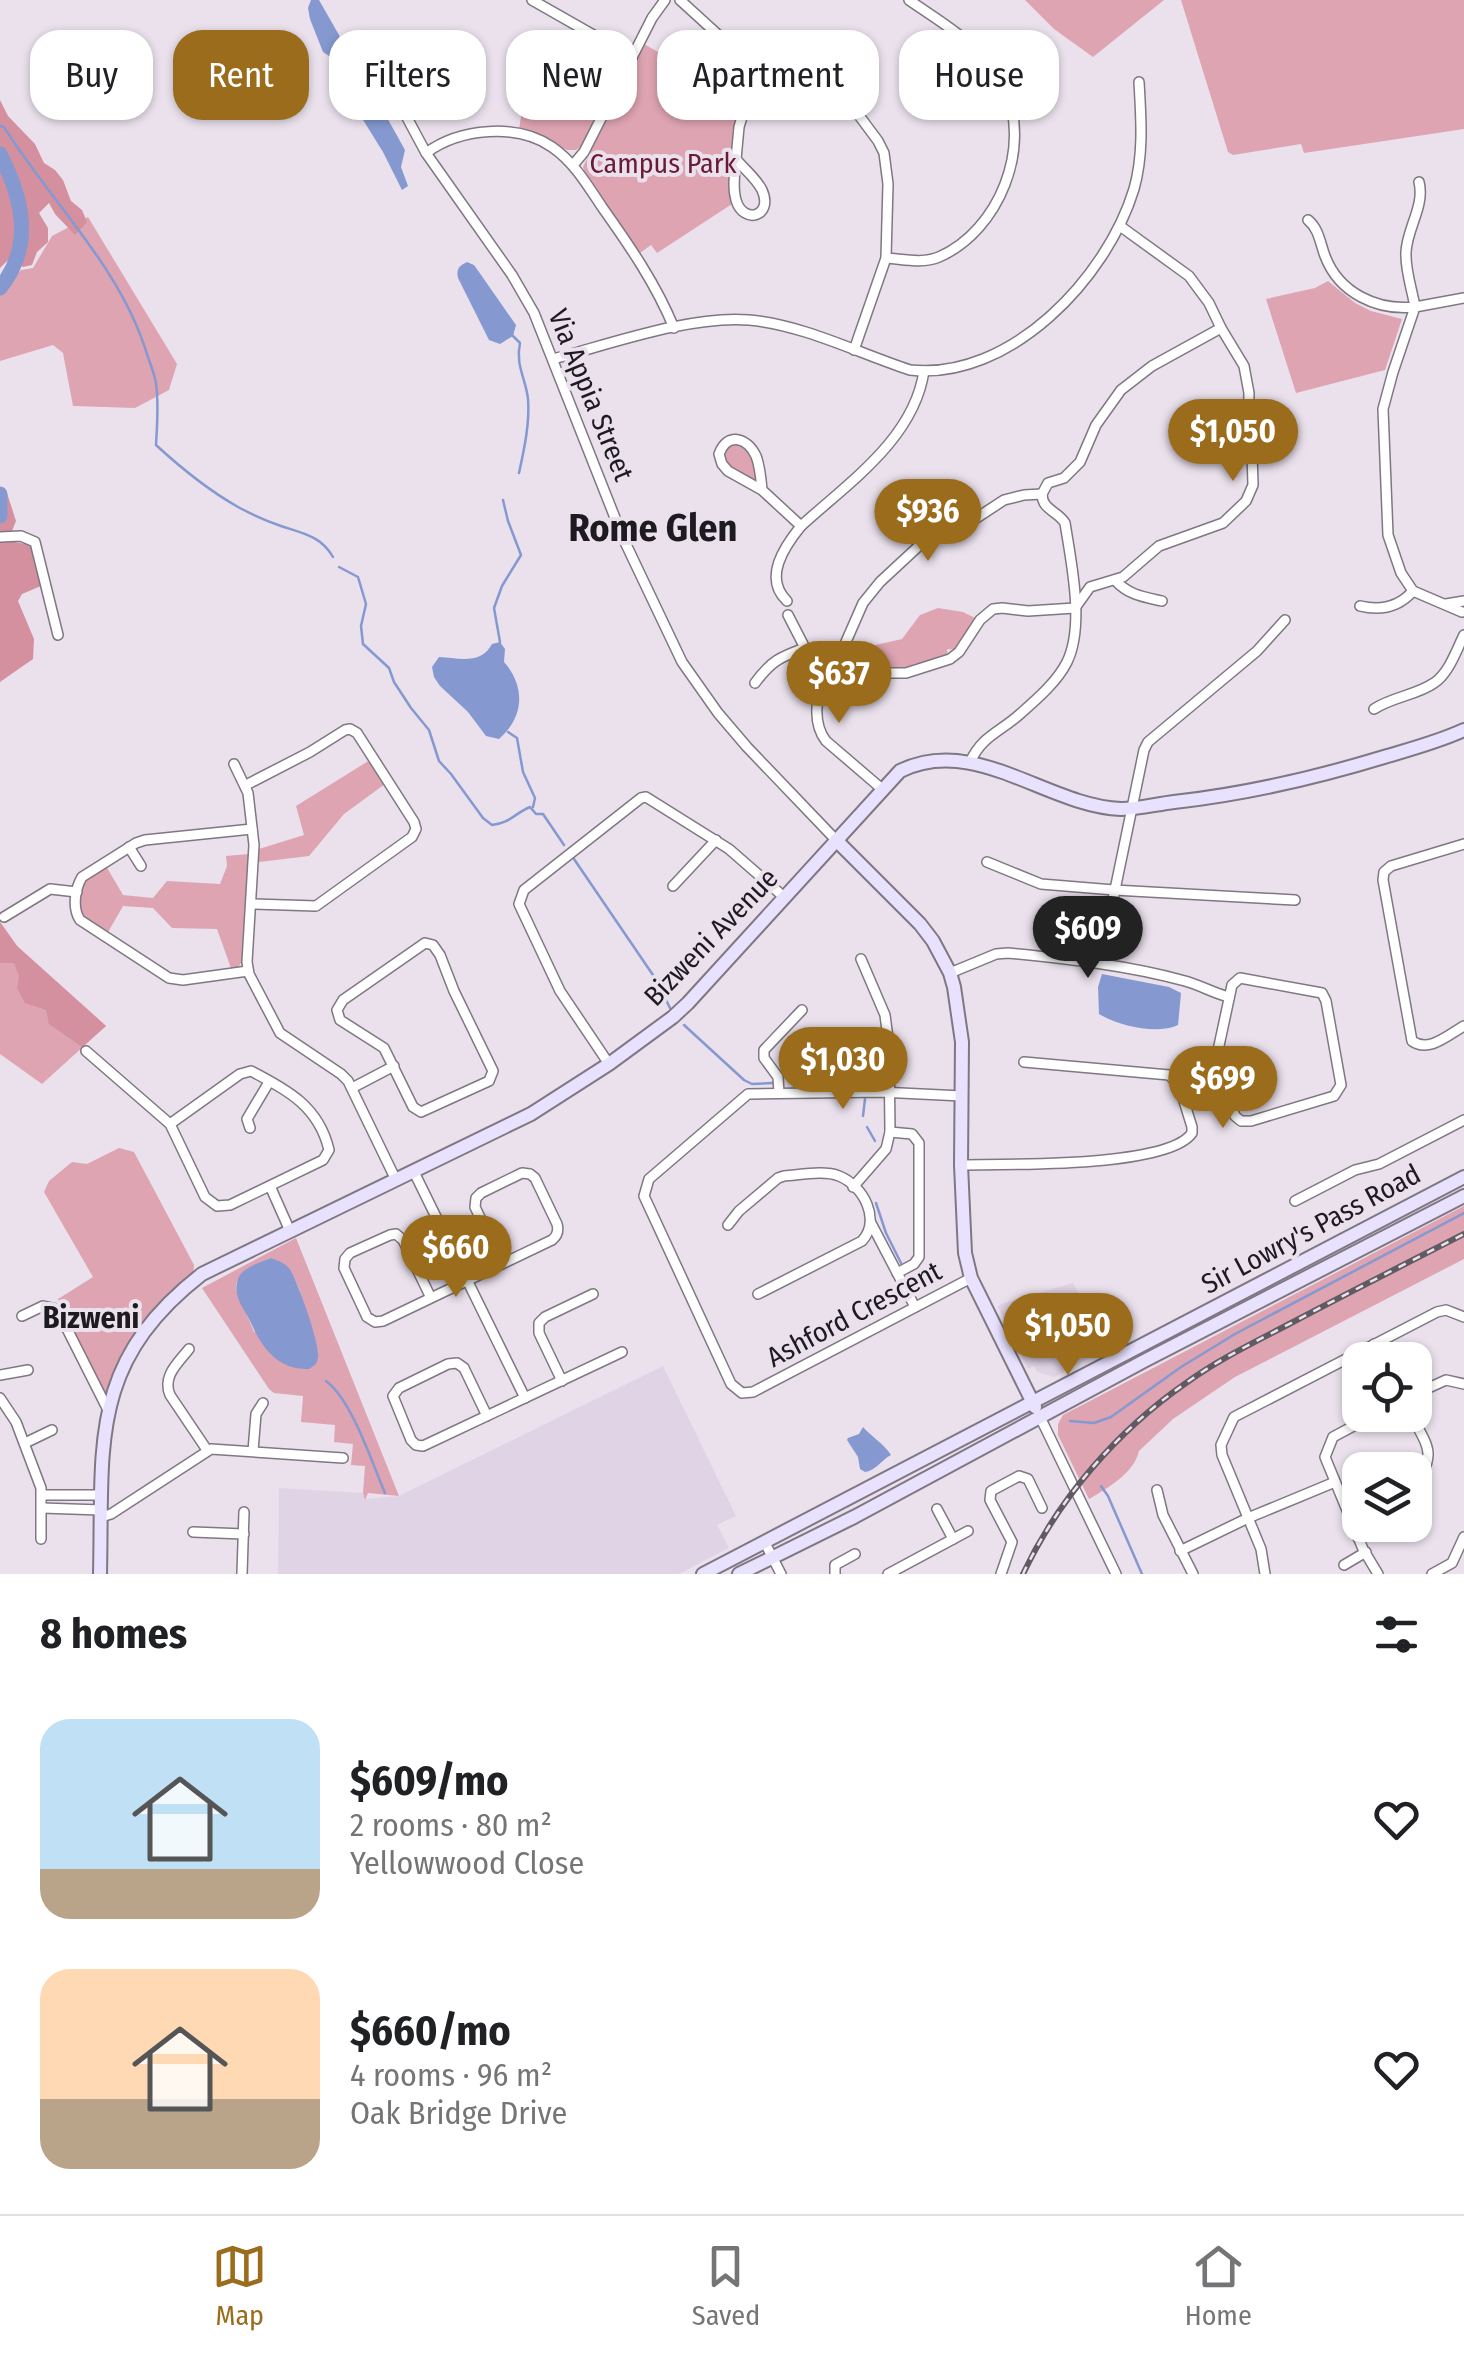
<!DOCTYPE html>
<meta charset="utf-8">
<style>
body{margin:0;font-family:"Fira Sans Condensed",sans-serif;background:#f6f6f6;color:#202124;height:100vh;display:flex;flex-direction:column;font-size:38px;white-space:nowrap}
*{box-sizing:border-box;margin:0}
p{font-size:32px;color:#757577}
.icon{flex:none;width:55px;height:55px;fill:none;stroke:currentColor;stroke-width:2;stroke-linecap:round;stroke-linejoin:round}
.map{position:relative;height:1574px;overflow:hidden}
.panel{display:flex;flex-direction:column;background:#fff;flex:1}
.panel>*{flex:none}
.guide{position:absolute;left:30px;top:30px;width:1405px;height:90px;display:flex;gap:20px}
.fabs{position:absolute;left:1342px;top:1342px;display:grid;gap:20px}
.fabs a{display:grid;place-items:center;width:90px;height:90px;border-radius:20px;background:#fff;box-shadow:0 2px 8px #0004;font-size:50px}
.price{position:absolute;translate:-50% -85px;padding:0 22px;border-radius:35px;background:#9a6c1c;color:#fff;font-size:32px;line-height:65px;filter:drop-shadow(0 2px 5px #0008)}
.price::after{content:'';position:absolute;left:50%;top:60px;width:30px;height:22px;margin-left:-15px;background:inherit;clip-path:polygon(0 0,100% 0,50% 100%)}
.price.current{background:#222;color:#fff}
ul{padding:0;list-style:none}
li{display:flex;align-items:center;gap:30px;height:250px;padding:0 40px}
li span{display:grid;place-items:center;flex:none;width:280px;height:200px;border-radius:30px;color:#555}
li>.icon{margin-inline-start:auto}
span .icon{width:120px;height:120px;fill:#fffc;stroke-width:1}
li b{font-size:42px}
h2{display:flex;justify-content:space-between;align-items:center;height:120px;padding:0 40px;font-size:42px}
.tag{padding:0 35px;border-radius:30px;background:#fff;box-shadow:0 2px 8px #0004;font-size:35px;line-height:90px}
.tag.current{background:#9a6c1c;color:#fff}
.tabs{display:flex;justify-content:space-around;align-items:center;height:140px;border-top:2px solid #e0e0e0;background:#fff;font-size:28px;color:#757577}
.tabs a{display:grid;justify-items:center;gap:5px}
.tabs .current{color:#9a6c1c}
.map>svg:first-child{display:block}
.built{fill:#e1d3e6}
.green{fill:#dea4b1;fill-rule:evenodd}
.forest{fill:#d4909f}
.water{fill:#8599d0}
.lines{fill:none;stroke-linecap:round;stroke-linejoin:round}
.stream{stroke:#8599d0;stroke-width:2.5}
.river{stroke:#8599d0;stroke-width:15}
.street-casing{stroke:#7f7782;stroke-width:12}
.secondary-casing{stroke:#7f7782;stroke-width:16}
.street{stroke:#fff;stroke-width:9}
.secondary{stroke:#e8e2ff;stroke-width:12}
.rail-casing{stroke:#605b63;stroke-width:6}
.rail{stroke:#eae1ed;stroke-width:2.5;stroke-dasharray:8;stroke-linecap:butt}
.labels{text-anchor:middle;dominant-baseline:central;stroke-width:8;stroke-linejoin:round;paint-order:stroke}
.park-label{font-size:28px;fill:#6b1a36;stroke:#eae1ed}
.street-label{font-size:28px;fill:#1e1b20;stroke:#eae1ed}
.neighbourhood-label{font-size:30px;font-weight:bold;fill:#1e1b20;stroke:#eae1ed}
.district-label{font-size:38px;font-weight:bold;fill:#1e1b20;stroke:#eae1ed}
</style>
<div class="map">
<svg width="1464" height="1574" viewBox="0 0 1464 1574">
<rect width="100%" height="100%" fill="#eae1ed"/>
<g class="built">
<path d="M1073 1283 1106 1345 1101 1352 1054 1377 1037 1372 1034 1366 1028 1369 998 1307 1001 1304Z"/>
<path d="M663 1366 736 1516 717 1525 729 1548 679 1574H278L279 1488 363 1493 366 1499 399 1496Z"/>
</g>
<g class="green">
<path d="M1025 0H1164L1093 57 1054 29Z"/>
<path d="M1181 0H1464V129L1304 153 1301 144 1233 155 1228 152Z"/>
<path d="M644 44 690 70 696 100 737 103 740 106 733 127 730 198 732 204 657 253 651 245 640 253 585 173 583 167Z"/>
<path d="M528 68 604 101 581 147 576 150H567L544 137 519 130Z"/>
<path d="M88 217 177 364 169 390 135 408 73 406 63 353 53 345 0 361V293L21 270 33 268 52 236Z"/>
<path d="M1328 281 1355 303 1371 311 1402 319 1385 370 1296 393 1266 299 1315 288Z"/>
<path d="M729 443C750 445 755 463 756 480 742 477 728 469 722 455Z"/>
<path d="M938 608 963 612 977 619 958 650 947 649 948 657 916 667 915 663 912 670 883 673 857 663 858 649 902 639 920 615Z"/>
<path d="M370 760 385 784 344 814 309 856 259 862V849L304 835 296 806Z"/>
<path d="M249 854 242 959C241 965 237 969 232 971L217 929 172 928 153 908 123 906 107 934C77 915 76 917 83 882L106 866 123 895 153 898 167 881 220 884 227 866 226 856Z"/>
<path d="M0 922 17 946 106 1026 42 1084 0 1054Z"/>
<path d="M119 1148 134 1152 194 1265 193 1275C149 1311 126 1344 106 1396L103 1395 58 1299 93 1277 44 1192 49 1181 72 1162 87 1164Z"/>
<path d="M1464 1206V1259L1235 1377 1173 1419 1139 1451C1134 1473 1108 1488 1089 1499L1058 1435V1424L1063 1415Z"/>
<path d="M296 1238 399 1496 368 1493 365 1500 363 1493 365 1466 351 1465 353 1444 334 1442 335 1425 301 1422 303 1396 274 1393 269 1389 202 1288ZM271 1258C295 1266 301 1293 307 1315L254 1332C240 1292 215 1281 271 1258Z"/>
</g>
<g class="forest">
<path d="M0 100 8 116 35 144 44 163 55 170 63 180 71 201 82 210 87 222 75 235 55 214 49 203 39 213 48 228V242L37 252 32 265 23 267 11 257 0 268Z"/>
<path d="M6 490 16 521 8 541 33 545 41 586 22 594 18 601 34 639 33 659 0 682V492Z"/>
<path d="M0 922 17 946 106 1026 82 1047 49 1024 46 1010 25 1003 17 988 19 976 14 963H0Z"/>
</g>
<g class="water">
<path d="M311 0H319L339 35 343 51 337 57 332 58 323 52 310 19 308 8Z"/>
<path d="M365 78 405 150 401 167 408 186 402 190 383 152 345 91 352 83Z"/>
<path d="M467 262 474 265 479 272 516 325 513 336 500 344 489 340 458 278C456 269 459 266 467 262Z"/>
<path d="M500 642 505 649 504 662C526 687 524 717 499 739L486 736 468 712 440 686 434 677 432 667 439 657C459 658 481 665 492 644Z"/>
<path d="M1102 974 1169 987 1181 993 1178 1025C1157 1035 1119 1026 1099 1014L1098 987Z"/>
<path d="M832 1034 845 1037C851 1057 866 1058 872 1073L868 1080 864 1081 855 1077 845 1052H828L822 1048 823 1039Z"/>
<path d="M271 1258C279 1261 286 1263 291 1271 298 1283 320 1344 318 1357 317 1365 315 1365 309 1369 278 1370 262 1348 251 1323 244 1308 232 1297 238 1279 241 1268 261 1262 271 1258Z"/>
<path d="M863 1427C871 1436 885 1445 891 1455 880 1461 877 1470 865 1472L860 1469 858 1457 847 1440 848 1438 859 1434Z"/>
</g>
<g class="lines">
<g class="stream">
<path d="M0 126 4 127C51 202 121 268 147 354 150 364 155 374 156 384 159 403 157 426 156 445 181 468 208 490 238 507 251 514 266 521 281 526 302 533 321 536 333 557"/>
<path d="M513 336 520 343C515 365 526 379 528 399 530 423 524 450 519 473"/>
<path d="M339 567 358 577 366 604 361 626 363 644 389 668 394 682 411 708 429 730 439 761 451 774 483 818 492 825C510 823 514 814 530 807L536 814H543L564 845"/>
<path d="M500 642 494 608 502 586 521 555 508 521 503 500"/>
<path d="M508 732 517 738 523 772 535 798 533 807"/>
<path d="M574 859 655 978 670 1008"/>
<path d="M684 1025 744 1080 752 1084 773 1083"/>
<path d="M782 1072 798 1057 822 1045"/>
<path d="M863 1116 865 1099"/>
<path d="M867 1127 875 1141"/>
<path d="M876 1203 886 1233 901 1263"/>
<path d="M909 1277 919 1292"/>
<path d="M326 1381C352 1400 372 1463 385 1493"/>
<path d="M1070 1421 1094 1423 1111 1417 1181 1367 1235 1334 1464 1213"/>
<path d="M1101 1486 1108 1496 1142 1574"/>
</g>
<g class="river">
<path d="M0 154C23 199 34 246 0 288"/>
<path d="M0 494V516"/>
</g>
<defs>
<g id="street">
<path d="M532 0 632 57"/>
<path d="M680 0 738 53 758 63 817 81 846 98 878 141 884 153 888 184 886 258 854 350"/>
<path d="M375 58 426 153 512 275 534 313 623 538 682 662 718 713 747 747 836 840"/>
<path d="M426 153C460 128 517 123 552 147 574 162 588 186 602 207 629 245 656 284 674 328"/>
<path d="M736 159C744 169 756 178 762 190 774 217 743 225 736 200 732 187 735 172 736 159Z"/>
<path d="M736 159 739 127 758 63"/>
<path d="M573 165 584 152 652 18 665 0"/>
<path d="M1308 220C1319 229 1320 243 1325 256 1339 293 1377 311 1415 307 1412 289 1405 270 1406 252 1407 228 1425 206 1419 182"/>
<path d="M886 258C903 259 922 264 939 257 999 231 1033 146 1004 87 984 46 945 25 909 0"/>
<path d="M553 359C610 344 691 315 749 320 804 325 858 353 910 370 1010 381 1107 278 1134 189 1144 154 1141 117 1139 82"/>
<path d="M762 490C761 479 760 466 756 456 747 437 727 432 719 454L722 464 728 471 762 490 801 526"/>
<path d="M1042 494 1048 483 1064 478 1080 462 1096 425 1121 390 1152 366 1221 328"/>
<path d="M0 537 21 536 35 542 58 635"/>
<path d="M1115 580C1128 595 1144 597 1162 601"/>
<path d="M787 601C763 578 784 547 801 526 848 483 914 439 924 371"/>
<path d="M1446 604 1464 601"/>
<path d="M1360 606C1381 611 1399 607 1413 591"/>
<path d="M1075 608 1090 587 1123 577 1159 546 1223 523 1246 501 1253 485 1252 453 1248 436 1249 393 1244 366 1221 328 1209 303 1189 276 1120 226"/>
<path d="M1462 612 1413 591 1401 573 1388 535 1383 409 1393 372 1415 307 1464 298"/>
<path d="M788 615 805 648 826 664"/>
<path d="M838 660 863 603 880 582 922 543 944 530 975 519 1004 500 1024 495 1042 494"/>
<path d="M838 660 873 673H906L950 659 959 652 980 620 993 609 1002 608 1028 611 1075 608"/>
<path d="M825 664C820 690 809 719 826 741L882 789"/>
<path d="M755 683C771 661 780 657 805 648"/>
<path d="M1374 709C1392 697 1417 695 1434 683 1449 673 1456 651 1464 635"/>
<path d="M970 762C983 735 999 733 1020 714 1036 700 1057 682 1067 662 1085 625 1071 562 1065 523 1058 511 1042 510 1042 494"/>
<path d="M234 764 248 793 254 845 247 962 249 974 280 1033 341 1074 348 1081 396 1180"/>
<path d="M246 785 310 752 345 730 350 729 357 733 414 822 416 829 412 837 316 906 251 904"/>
<path d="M1464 844 1391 866 1384 872 1383 880 1412 1041C1429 1053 1448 1035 1464 1026"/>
<path d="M129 847 141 866"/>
<path d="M987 862 1041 884 1114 890 1295 900"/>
<path d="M673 886 716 840"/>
<path d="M4 917 50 889 77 892"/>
<path d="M425 943 433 945 440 955 454 991 493 1071 489 1081 421 1112 413 1107 384 1048 340 1020 337 1010 343 1000Z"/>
<path d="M1100 962 1144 750 1148 742 1257 651 1285 620"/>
<path d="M248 971 183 980 169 978 80 920C72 908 75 889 82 877L136 843 145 840 252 829"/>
<path d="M950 973 996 954 1008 953C1068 959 1127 965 1185 981 1200 985 1213 993 1229 997"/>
<path d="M1240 978 1322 993 1326 1001 1341 1085 1334 1096 1251 1121H1241L1235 1116 1217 1055 1232 985Z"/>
<path d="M86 1051 170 1124 205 1197 217 1206 230 1205 323 1160 329 1150C319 1107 288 1090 251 1071L240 1074 170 1124"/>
<path d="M609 1064 560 991 519 904 524 890 641 798 646 797 729 849 784 897"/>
<path d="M352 1088 394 1066"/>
<path d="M779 1093 778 1077 764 1058V1050L802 1010"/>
<path d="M962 1096 880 1092 748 1094 649 1179 644 1196 731 1384 742 1393 753 1392 971 1278"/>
<path d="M250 1128 247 1119 269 1082"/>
<path d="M890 1132 912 1134 919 1143V1257L914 1264 897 1273"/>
<path d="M961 1165C1005 1164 1168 1168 1192 1133V1127L1179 1085 1169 1075 1024 1062"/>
<path d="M414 1172 525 1398"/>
<path d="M270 1186 290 1231"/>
<path d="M853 1187 886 1149 890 1132 889 1046 885 1015 861 959"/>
<path d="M1295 1201 1355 1170 1379 1164 1464 1120"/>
<path d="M871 1223 915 1307"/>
<path d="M728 1225 739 1211 778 1178 784 1176C800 1175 824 1170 839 1176 864 1186 881 1220 862 1241L758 1294"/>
<path d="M431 1298 403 1240 396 1234 390 1235 350 1253 345 1259 344 1268 367 1317 375 1322 383 1321C439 1294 496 1267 552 1240 557 1236 559 1231 557 1224L535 1178 530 1174 522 1173 481 1193 476 1198 475 1207 502 1264"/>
<path d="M22 1316 43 1306 57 1309 108 1410"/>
<path d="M1374 1344 1382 1360"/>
<path d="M189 1349C178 1363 162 1376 170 1395L207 1450"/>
<path d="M0 1375 28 1370"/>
<path d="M562 1381 539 1333V1323L545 1317 593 1294"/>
<path d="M1415 1394 1446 1380 1464 1384"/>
<path d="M0 1398 16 1422 41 1488V1539"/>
<path d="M1374 1415 1333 1437 1325 1457 1363 1549 1378 1574"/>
<path d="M1411 1415C1433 1455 1433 1450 1415 1493"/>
<path d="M487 1416 464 1368 457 1363 448 1364 399 1388 393 1396 411 1440 416 1445 423 1446 622 1352"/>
<path d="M1040 1417 1116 1574"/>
<path d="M25 1443 52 1430"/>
<path d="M253 1451 256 1414 263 1403"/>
<path d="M1157 1490 1163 1515 1193 1574"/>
<path d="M42 1495H102"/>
<path d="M42 1508 101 1510"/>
<path d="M937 1509 953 1539"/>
<path d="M101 1517 111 1514 211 1449 343 1458"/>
<path d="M193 1532 244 1534"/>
<path d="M1358 1538 1389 1525"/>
<path d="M764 1541 781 1574"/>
<path d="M1180 1551 1248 1518 1335 1482"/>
<path d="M1344 1565 1366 1552"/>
<path d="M242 1574 244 1512"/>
<path d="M835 1574V1565L855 1554"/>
<path d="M888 1574 968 1531"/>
<path d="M1001 1574 1012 1542 990 1500 991 1491 1019 1476 1028 1479 1042 1508"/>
<path d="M1265 1574 1261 1549 1222 1455 1221 1445 1234 1417 1437 1312 1446 1310 1464 1317"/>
<path d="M1432 1574 1452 1563 1464 1537"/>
</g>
<g id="secondary">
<path d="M836 840 920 924 933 941 950 973 954 987 962 1042 961 1165 965 1253 971 1278 1035 1407"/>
<path d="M100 1574C103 1444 88 1363 202 1274L531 1114 609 1064 673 1017 688 1003 900 771C975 734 1047 806 1121 809 1139 809 1157 804 1174 802 1246 794 1315 778 1384 757 1411 749 1438 742 1464 730"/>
<path d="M703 1574 1464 1177"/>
<path d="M739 1574 854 1517 1144 1361 1464 1196"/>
</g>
</defs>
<use href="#street" class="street-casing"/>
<use href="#secondary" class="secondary-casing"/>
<use href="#street" class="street"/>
<use href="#secondary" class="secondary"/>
<defs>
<path id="rail" d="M1023 1574C1059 1498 1117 1431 1186 1383 1219 1359 1257 1341 1293 1322 1350 1292 1407 1263 1464 1234"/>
</defs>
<use href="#rail" class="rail-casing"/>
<use href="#rail" class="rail"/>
</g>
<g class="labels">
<g class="park-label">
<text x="663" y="163">Campus Park</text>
</g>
<g class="street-label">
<text transform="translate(591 395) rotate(68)">Via Appia Street</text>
<text transform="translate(711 937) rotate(-46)">Bizweni Avenue</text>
<text transform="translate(1311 1229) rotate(-28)">Sir Lowry's Pass Road</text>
<text transform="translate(854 1314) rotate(-28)">Ashford Crescent</text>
</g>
<g class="neighbourhood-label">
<text x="91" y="1318">Bizweni</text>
</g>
<g class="district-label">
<text x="653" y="528">Rome Glen</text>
</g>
</g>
</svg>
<div class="fabs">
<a><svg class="icon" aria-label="locate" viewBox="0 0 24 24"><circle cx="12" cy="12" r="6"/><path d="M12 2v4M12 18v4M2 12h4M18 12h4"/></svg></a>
<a><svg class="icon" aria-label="layers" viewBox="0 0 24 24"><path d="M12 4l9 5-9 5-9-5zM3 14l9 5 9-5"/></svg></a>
</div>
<b class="price" style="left:1233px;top:484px">$1,050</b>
<b class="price" style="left:928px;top:564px">$936</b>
<b class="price" style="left:839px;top:726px">$637</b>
<b class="price current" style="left:1088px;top:981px">$609</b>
<b class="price" style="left:843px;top:1112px">$1,030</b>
<b class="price" style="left:1223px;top:1131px">$699</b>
<b class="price" style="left:456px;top:1300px">$660</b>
<b class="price" style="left:1068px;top:1378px">$1,050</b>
<div class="guide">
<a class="tag">Buy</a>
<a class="tag current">Rent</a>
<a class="tag">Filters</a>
<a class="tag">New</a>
<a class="tag">Apartment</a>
<a class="tag">House</a>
</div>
</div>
<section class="panel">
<h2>8 homes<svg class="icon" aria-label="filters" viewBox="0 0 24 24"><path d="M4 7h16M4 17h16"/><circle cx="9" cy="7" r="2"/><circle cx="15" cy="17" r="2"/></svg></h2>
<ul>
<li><span style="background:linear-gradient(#bfe0f5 75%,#b9a48a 0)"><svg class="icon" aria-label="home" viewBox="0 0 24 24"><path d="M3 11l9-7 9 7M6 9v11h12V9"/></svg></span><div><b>$609/mo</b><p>2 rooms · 80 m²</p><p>Yellowwood Close</p></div><svg class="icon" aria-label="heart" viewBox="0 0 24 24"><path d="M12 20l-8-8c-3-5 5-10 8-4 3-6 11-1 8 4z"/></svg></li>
<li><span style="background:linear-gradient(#ffd9b3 65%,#b9a48a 0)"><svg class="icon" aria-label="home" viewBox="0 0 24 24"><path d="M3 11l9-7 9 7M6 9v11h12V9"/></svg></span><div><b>$660/mo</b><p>4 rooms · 96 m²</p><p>Oak Bridge Drive</p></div><svg class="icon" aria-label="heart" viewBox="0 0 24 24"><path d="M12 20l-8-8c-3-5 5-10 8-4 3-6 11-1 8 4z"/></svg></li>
</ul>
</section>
<nav class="tabs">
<a class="current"><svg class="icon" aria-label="map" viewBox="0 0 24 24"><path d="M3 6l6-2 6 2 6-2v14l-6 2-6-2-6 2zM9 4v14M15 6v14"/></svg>Map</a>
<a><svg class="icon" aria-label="saved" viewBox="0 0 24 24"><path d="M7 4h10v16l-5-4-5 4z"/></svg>Saved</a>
<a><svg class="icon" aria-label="home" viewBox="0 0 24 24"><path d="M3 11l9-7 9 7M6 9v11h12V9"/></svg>Home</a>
</nav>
